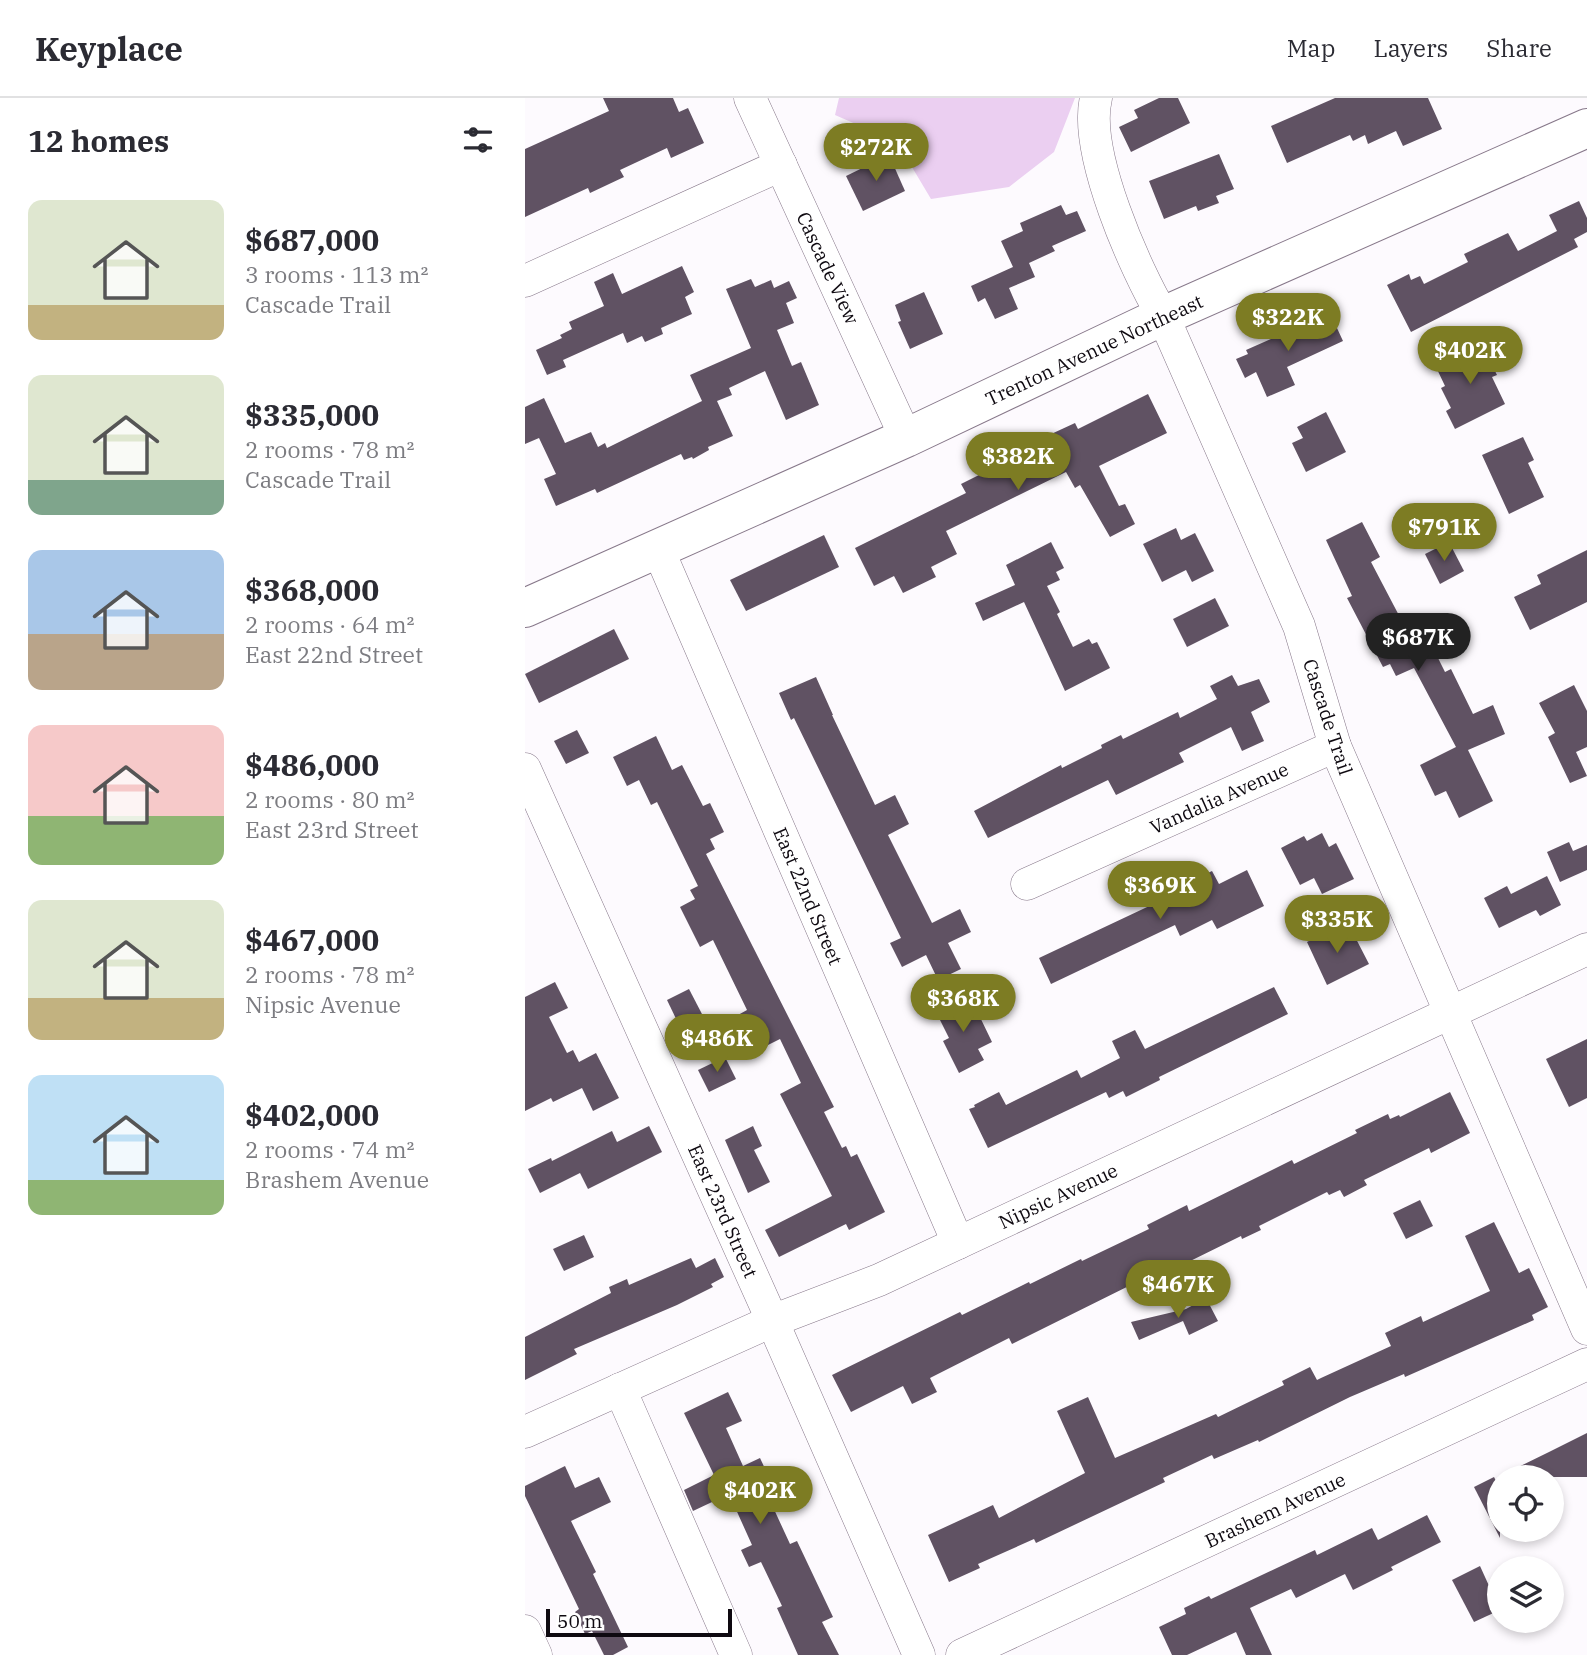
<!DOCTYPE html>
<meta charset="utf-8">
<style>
body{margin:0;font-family:"IBM Plex Serif",serif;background:#f7f7f7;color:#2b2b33;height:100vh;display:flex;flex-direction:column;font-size:26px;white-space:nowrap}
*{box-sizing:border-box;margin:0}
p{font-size:23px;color:#7c7c81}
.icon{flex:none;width:38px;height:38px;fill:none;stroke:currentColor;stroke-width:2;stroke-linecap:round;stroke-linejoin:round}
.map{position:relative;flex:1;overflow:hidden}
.side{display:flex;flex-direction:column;background:#fff;width:525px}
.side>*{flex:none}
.controls{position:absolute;left:962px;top:1367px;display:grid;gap:14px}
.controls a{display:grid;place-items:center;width:77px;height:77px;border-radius:50%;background:#fff;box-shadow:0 4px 10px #0003;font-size:35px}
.scale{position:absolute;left:21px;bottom:18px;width:186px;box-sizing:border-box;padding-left:7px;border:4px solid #0e0910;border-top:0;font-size:19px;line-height:24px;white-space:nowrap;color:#0e0910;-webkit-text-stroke:5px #fff;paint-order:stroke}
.price{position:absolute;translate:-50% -60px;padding:0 16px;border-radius:24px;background:#7d7c23;color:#fff;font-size:23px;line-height:46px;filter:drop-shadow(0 2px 4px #0008)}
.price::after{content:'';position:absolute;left:50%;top:42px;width:21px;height:16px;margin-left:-10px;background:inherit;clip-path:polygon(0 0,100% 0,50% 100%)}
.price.selected{background:#222;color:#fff}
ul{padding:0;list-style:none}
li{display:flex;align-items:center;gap:21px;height:175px;padding:0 28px}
li span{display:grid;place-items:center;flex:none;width:196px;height:140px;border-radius:14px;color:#555}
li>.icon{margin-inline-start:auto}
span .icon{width:84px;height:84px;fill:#fffc;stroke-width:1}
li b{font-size:30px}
h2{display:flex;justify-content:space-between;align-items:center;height:84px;padding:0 28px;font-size:30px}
header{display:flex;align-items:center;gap:42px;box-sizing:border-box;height:98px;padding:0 35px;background:#fff;border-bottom:2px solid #e1e1e2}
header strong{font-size:33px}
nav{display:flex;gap:38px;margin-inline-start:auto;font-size:24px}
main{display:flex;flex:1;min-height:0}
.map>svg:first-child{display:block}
.green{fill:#ebcff1}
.building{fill:#605263}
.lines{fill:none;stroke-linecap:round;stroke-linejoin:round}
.minor-casing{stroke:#87788a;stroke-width:33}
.major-casing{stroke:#87788a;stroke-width:40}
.minor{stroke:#fff;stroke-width:32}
.major{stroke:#fff;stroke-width:38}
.labels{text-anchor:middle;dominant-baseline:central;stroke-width:7;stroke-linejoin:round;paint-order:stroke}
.street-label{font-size:19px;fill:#0e0910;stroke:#fff}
</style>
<header>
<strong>Keyplace</strong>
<nav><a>Map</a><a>Layers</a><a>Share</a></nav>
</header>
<main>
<section class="side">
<h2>12 homes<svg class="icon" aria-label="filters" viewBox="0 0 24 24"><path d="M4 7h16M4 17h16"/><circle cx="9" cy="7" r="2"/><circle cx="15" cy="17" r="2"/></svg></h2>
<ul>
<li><span style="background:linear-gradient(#dfe7d0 75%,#c2b280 0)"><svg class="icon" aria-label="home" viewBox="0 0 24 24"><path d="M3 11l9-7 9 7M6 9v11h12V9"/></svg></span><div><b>$687,000</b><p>3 rooms · 113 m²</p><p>Cascade Trail</p></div></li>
<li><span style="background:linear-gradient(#dfe7d0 75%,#7fa58c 0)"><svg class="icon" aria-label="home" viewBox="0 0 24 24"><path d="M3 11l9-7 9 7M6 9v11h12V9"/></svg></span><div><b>$335,000</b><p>2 rooms · 78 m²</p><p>Cascade Trail</p></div></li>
<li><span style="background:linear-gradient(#a9c7e8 60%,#b9a48a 0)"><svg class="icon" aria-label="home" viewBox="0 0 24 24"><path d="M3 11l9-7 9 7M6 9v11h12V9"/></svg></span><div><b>$368,000</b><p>2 rooms · 64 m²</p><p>East 22nd Street</p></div></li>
<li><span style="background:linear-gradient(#f6c9c9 65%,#8fb573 0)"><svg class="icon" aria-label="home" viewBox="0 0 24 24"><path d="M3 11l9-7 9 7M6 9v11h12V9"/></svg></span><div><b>$486,000</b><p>2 rooms · 80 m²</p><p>East 23rd Street</p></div></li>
<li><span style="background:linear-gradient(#dfe7d0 70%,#c2b280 0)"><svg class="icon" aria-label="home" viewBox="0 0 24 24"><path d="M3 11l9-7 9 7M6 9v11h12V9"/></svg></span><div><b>$467,000</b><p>2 rooms · 78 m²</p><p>Nipsic Avenue</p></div></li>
<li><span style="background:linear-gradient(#bfe0f5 75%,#8fb573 0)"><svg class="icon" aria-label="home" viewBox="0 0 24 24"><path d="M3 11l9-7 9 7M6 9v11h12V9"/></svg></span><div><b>$402,000</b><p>2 rooms · 74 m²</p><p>Brashem Avenue</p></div></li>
</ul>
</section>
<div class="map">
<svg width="1062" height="1557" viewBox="0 0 1062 1557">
<rect width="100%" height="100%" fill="#fdfafe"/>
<path class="green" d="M314 0H550L529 54 484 89 406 101 372 44 310 17Z"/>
<g class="building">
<path d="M78 0H148L154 14 163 10 179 45 146 60 142 50 95 72 99 79 65 95 63 90 0 119V51L84 13Z"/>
<path d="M634 0H653L665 25 606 54 594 29 613 20 609 12Z"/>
<path d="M810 0H903L917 31 878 48 871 33 843 46 840 37 828 43 825 37 762 65 746 28Z"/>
<path d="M694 56 709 91 691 98 694 105 673 113 671 108 639 121 624 83Z"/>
<path d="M364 57 380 93 338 113 321 78Z"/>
<path d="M1054 103 1062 120V134L1049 141 1053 149 886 234 862 187 884 176 886 182 895 178 899 186 943 164 939 156 983 135 993 153 1032 133 1024 117Z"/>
<path d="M536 107 541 117 552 113 561 133 527 148 530 153 504 165 510 179 484 190 493 211 470 221 460 200 453 204 446 188 488 169 476 143 498 133 495 125Z"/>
<path d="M157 168 169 194 160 199 167 216 136 230 138 236 120 244 117 238 102 245 98 235 38 262 41 269 22 277 11 252 37 240 35 237 47 231 44 224 79 208 69 184 88 175 97 196Z"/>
<path d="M226 181 230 189 246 182 249 190 264 183 272 200 261 205 269 225 252 232 267 268 276 264 294 307 261 322 240 273 204 290 207 297 192 303 208 338 183 349 184 352 168 361 167 359 159 362 156 356 72 395 70 391 31 408 19 381 31 376 14 340 0 346V309L19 300 40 345 66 334 73 349 80 345 82 350 177 303 165 277 226 250 201 191Z"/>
<path d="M399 194 418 236 385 251 373 224 376 223 370 207Z"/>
<path d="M805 215 818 243 762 269 770 287 742 299 731 274 720 280 711 261 723 256 721 252Z"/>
<path d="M961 244 969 261 965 263 972 277 967 279 980 306 930 331 921 313 926 310 916 290 920 288 911 269Z"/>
<path d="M623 296 642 335 574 368 594 408 600 406 610 426 585 439 555 387 550 390 541 374 421 433 432 456 406 469 411 479 378 495 369 478 349 488 330 450 441 395 436 386 484 362 481 357 550 325 553 331Z"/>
<path d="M801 314 821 354 781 374 767 345 778 340 772 329Z"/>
<path d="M998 339 1009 362 1003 365 1019 399 984 416 957 357Z"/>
<path d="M837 424 855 459 846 464 879 527 884 525 888 535 898 530 920 574 926 571 948 616 968 607 980 636 943 652 968 703 934 720 921 693 910 698 895 667 931 649 889 570 871 578 865 566 858 569 822 500 827 498 801 442Z"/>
<path d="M651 430 656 442 670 435 689 473 667 484 661 472 637 484 618 446Z"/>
<path d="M299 437 314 469 221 513 205 482Z"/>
<path d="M526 444 539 470 531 474 535 482 522 488 535 514 532 516 548 549 564 541 567 546 572 544 585 570 540 593 499 504 458 523 450 505 490 487 481 467Z"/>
<path d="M924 444 939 473 915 486 900 456Z"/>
<path d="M1062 452V504L1005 532 989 499 1016 486 1012 477Z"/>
<path d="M690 500 704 528 662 549 648 521Z"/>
<path d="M89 531 104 561 14 605 0 576Z"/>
<path d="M707 577 713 588 734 581 745 604 726 614 739 643 717 653 706 629 654 655 659 664 591 697 583 682 463 740 449 713 536 667 537 670 577 650 576 647 596 637 598 641 653 614 655 620 692 601 685 588Z"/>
<path d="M291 579 308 617H307L350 707 370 697 384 726 363 737 407 825 435 811 446 834 423 845 436 871 413 882 401 857 377 869 365 845 376 840 269 620 266 622 254 595Z"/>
<path d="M1049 587 1062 613V649L1051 654 1062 678 1045 685 1023 639 1030 635 1014 605Z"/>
<path d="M52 632 64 655 41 666 29 643Z"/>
<path d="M131 638 147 672 157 667 178 708 185 705 199 734 185 741 190 751 181 756 309 1009 299 1014 317 1050 321 1048 326 1059 332 1056 360 1114 324 1132 321 1126 254 1159 240 1132 307 1098 255 996 276 985 255 941 231 953 213 917 222 912 188 842 175 849 155 809 170 801 165 792 173 788 132 704 126 707 114 682 102 688 88 659Z"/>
<path d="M797 735 804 749 811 745 829 781 797 796 789 780 775 787 756 750 779 738 782 743Z"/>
<path d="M1044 744 1048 753 1062 747V772L1035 784 1022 754Z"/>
<path d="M722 772 739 808 692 831 687 822 655 838 650 827 526 886 514 860 637 802 636 798 687 773 694 786Z"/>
<path d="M1022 778 1036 807 1015 818 1011 812 974 830 959 800 982 788 986 796Z"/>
<path d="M813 828 819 840 828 835 844 866 802 887 782 844Z"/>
<path d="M30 884 43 910 24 919 42 955 48 952 54 964 71 955 94 1000 68 1013 57 990 28 1004 26 1000 0 1013V899Z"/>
<path d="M749 889 763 916 634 979 635 982 601 999 598 993 584 1000 581 994 463 1050 444 1011 450 1009 449 1007 474 994 481 1007 552 972 556 980 595 960 587 943 610 932 620 951Z"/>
<path d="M164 891 178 918 155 929 142 902Z"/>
<path d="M433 898 443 919 453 915 467 944 453 951 459 962 434 975 418 943 424 940 409 910Z"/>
<path d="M1062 941V1000L1044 1009 1021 961Z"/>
<path d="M200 959 211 981 184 994 173 972Z"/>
<path d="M925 994 945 1035 906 1055 904 1050 839 1082 842 1087 819 1099 815 1092 804 1097 802 1094 734 1128 736 1132 717 1141 716 1138 645 1173 642 1169 487 1246 484 1240 405 1280 412 1294 387 1306 378 1288 326 1314 307 1277 435 1214 437 1217 504 1184 505 1186 556 1161 557 1163 624 1131 622 1127 662 1107 664 1113 767 1062 769 1066 832 1035 830 1032 863 1016 865 1021 874 1017 875 1019Z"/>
<path d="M124 1028 137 1054 63 1091 55 1075 15 1095 3 1071 26 1060 27 1063 87 1033 92 1044Z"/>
<path d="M228 1028 237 1048 229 1052 245 1084 223 1095 200 1042Z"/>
<path d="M895 1102 908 1128 881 1141 868 1115Z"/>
<path d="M969 1124 994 1175 1004 1170 1023 1209 1007 1217 1009 1222 880 1279 879 1276 825 1299 734 1344 733 1342 689 1361 687 1357 638 1380 640 1384 511 1445 509 1441 453 1466 455 1470 424 1484 403 1437 468 1407 474 1420 560 1375 532 1313 563 1299 590 1360 691 1316 693 1319 759 1287 757 1283 785 1269 792 1282 796 1280 866 1248 860 1235 896 1218 898 1224 965 1193 940 1138Z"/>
<path d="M59 1137 69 1159 39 1173 28 1151Z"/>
<path d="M166 1160 171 1170 190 1160 199 1179 186 1186 188 1189 152 1207 49 1251 52 1256 0 1282V1239L86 1195 84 1189 102 1181 104 1187Z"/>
<path d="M681 1200 693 1223 664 1237 658 1223 614 1242 606 1224 661 1211Z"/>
<path d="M203 1294 217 1323 201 1330 218 1368 235 1360 255 1403 247 1407 265 1446 272 1443 308 1519 297 1524 314 1557H273L252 1510 257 1508 236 1464 224 1469 216 1452 227 1447 204 1396 168 1413 159 1392 189 1377 159 1315Z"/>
<path d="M1062 1335V1379H973L1024 1354Z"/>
<path d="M40 1368 50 1390 74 1379 86 1404 46 1423 71 1474 68 1476 103 1549 88 1557H79L67 1533 60 1536 50 1514 54 1511 0 1398V1388Z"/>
<path d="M969 1379 975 1391V1440L949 1389Z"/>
<path d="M902 1417 916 1444 866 1469 868 1472 828 1492 820 1476 771 1500 766 1491 725 1510 747 1557H721L711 1534 662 1557H647L634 1529 661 1516 659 1510 684 1498 686 1501 790 1452 792 1457 847 1430 853 1442Z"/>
<path d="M955 1468 975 1512 949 1524 927 1482Z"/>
</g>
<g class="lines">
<defs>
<g id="minor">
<path d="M225 0 381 340"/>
<path d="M571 0C558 54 610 171 638 218L774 528 810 648 1062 1231"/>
<path d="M0 183 256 67"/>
<path d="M133 451 433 1145"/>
<path d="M0 671 239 1204 394 1557"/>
<path d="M502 786 810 648"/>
<path d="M95 1291 211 1557"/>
<path d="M0 1334 247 1223 354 1182 1062 851"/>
<path d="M0 1533 11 1557"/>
<path d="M437 1557 1062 1266"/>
</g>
<path id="major" d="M0 510 381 340 638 218 1062 30"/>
</defs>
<use href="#minor" class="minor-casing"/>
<use href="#major" class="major-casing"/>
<use href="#minor" class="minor"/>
<use href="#major" class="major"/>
</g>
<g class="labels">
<g class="street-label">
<text transform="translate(303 170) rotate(65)">Cascade View</text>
<text transform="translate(569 252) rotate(-25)">Trenton Avenue Northeast</text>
<text transform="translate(803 619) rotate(72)">Cascade Trail</text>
<text transform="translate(694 700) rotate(-24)">Vandalia Avenue</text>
<text transform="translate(283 798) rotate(67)">East 22nd Street</text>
<text transform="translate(533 1098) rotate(-25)">Nipsic Avenue</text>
<text transform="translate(198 1113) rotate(66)">East 23rd Street</text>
<text transform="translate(750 1412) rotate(-25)">Brashem Avenue</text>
</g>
</g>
</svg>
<div class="controls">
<a><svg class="icon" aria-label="locate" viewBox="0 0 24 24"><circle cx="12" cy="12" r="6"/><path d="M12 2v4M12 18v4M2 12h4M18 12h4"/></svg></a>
<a><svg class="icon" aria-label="layers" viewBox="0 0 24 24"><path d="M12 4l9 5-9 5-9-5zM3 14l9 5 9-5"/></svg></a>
</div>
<div class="scale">50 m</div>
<b class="price" style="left:351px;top:85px">$272K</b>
<b class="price" style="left:763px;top:255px">$322K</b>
<b class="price" style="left:945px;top:288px">$402K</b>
<b class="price" style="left:493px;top:394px">$382K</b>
<b class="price" style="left:919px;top:465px">$791K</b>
<b class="price selected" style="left:893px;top:575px">$687K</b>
<b class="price" style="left:635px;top:823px">$369K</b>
<b class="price" style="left:812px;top:857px">$335K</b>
<b class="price" style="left:438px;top:936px">$368K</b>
<b class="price" style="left:192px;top:976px">$486K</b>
<b class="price" style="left:653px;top:1222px">$467K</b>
<b class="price" style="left:235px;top:1428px">$402K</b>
</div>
</main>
